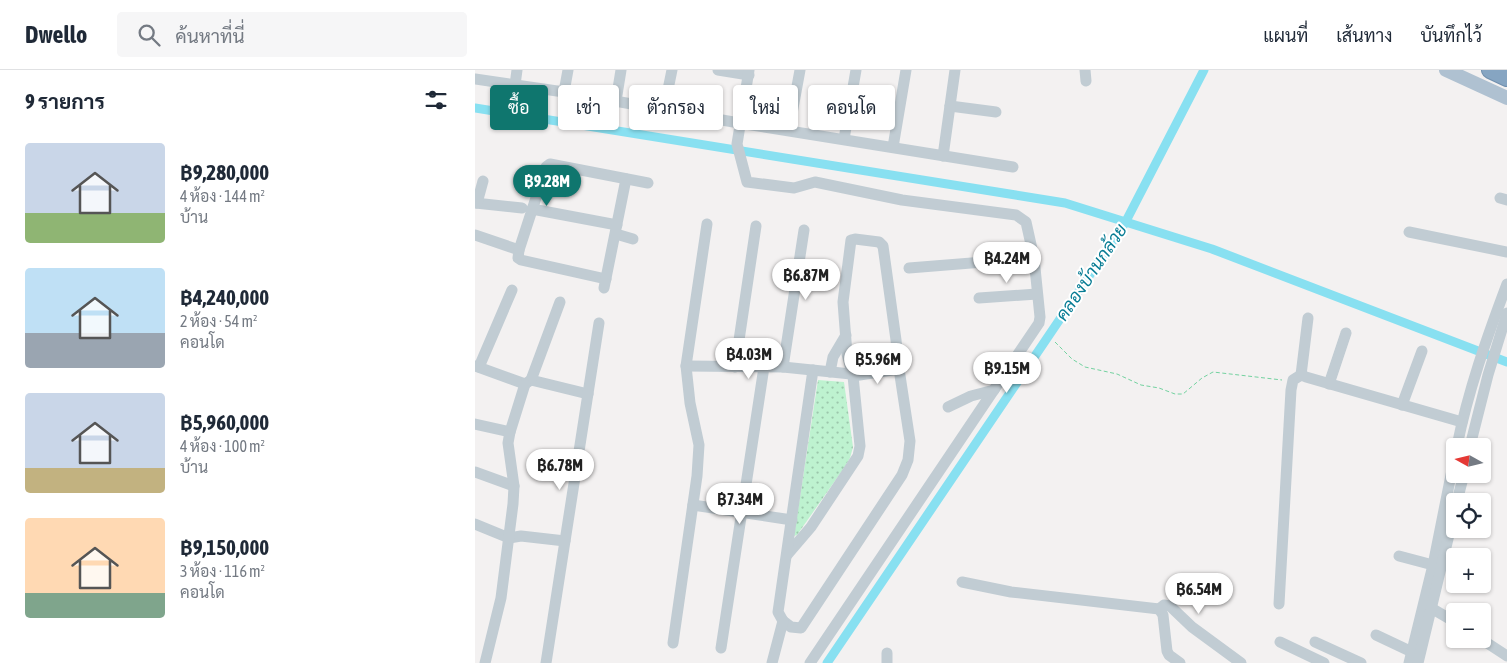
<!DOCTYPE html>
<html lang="th">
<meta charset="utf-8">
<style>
body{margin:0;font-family:"Asap Condensed",Sarabun,sans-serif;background:#f6f6f7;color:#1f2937;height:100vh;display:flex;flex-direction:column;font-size:19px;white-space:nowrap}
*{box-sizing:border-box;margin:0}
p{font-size:16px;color:#747a83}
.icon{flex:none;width:28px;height:28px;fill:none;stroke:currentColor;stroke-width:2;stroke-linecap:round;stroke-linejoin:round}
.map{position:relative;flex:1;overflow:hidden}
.panel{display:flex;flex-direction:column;background:#fff;width:475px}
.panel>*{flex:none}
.guide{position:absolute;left:15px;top:15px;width:475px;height:45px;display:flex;gap:10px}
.needle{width:32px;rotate:278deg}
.tools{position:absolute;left:971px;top:368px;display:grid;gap:10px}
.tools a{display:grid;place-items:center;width:45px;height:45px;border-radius:5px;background:#fff;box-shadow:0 1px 4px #0004;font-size:25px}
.price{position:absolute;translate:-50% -42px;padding:0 11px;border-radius:18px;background:#fff;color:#222;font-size:16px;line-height:32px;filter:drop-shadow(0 1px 2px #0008)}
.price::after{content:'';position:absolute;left:50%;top:30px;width:15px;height:11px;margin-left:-8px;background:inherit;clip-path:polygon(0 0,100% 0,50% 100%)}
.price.on{background:#0f766e;color:#fff}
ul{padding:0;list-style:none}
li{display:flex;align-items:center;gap:15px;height:125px;padding:0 25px}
li span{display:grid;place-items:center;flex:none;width:140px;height:100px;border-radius:5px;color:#555}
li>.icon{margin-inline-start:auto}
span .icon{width:60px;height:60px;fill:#fffc;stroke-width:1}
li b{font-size:21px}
h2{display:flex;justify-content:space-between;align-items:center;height:60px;padding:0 25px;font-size:21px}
.pill{padding:0 18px;border-radius:5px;background:#fff;box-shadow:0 1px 4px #0004;font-size:18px;line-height:45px}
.pill.on{background:#0f766e;color:#fff}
header{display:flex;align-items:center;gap:30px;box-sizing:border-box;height:70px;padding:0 25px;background:#fff;border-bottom:1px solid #e0e1e3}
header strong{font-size:24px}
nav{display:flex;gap:28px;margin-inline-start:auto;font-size:18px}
.search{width:350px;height:45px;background:#f6f6f7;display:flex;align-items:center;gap:12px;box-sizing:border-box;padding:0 18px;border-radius:5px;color:#747a83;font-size:19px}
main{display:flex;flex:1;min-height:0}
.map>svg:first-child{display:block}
.green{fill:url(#green-dots)}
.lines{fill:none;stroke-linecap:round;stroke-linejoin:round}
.canal{stroke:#88e0f1;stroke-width:9}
.highway-casing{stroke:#7190ae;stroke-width:18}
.path{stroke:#73d2a0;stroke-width:1;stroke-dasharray:4 2.5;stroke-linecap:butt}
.minor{stroke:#c1ccd3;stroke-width:11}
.major{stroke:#afc1d1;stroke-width:14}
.highway{stroke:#86a5c2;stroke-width:16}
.labels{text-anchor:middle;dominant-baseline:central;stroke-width:4;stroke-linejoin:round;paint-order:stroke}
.water-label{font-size:18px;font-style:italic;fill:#077c94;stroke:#fff}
</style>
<header>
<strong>Dwello</strong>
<div class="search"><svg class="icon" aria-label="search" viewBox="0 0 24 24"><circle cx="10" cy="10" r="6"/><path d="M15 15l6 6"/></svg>ค้นหาที่นี่</div>
<nav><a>แผนที่</a><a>เส้นทาง</a><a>บันทึกไว้</a></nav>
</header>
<main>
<section class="panel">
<h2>9 รายการ<svg class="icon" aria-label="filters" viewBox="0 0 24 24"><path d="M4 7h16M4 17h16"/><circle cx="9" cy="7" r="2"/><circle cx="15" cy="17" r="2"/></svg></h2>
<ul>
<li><span style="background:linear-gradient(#c9d6e8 70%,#8fb573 0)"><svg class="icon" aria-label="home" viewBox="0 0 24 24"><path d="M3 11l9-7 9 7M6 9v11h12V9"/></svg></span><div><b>฿9,280,000</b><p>4 ห้อง · 144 m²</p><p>บ้าน</p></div></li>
<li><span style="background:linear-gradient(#bfe0f5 65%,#9aa5b1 0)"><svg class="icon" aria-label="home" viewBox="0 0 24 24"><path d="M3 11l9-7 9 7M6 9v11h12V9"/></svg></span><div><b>฿4,240,000</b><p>2 ห้อง · 54 m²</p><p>คอนโด</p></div></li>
<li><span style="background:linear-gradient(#c9d6e8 75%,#c2b280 0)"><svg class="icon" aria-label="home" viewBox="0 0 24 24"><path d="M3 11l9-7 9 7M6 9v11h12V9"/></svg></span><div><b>฿5,960,000</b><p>4 ห้อง · 100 m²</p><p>บ้าน</p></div></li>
<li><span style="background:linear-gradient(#ffd9b3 75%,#7fa58c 0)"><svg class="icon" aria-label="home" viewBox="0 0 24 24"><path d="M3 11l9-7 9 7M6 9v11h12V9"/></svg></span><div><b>฿9,150,000</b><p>3 ห้อง · 116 m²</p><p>คอนโด</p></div></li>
</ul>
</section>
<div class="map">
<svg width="1032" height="593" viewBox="0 0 1032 593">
<defs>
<pattern id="green-dots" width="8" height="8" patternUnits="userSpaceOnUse" patternTransform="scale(1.25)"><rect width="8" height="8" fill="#bef2d0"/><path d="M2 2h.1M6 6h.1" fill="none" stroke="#9cc7ac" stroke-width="1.8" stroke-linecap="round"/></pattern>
</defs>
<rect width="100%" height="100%" fill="#f3f1f1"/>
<path class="green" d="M343 310 369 312 378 377 375 388 369 398 322 465 319 466Z"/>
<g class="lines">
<g class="canal">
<path d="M0 38 590 133 737 179 1032 292"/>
<path d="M352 593 650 153 729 0"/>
</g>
<defs>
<path id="highway" d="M1015 0 1032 8"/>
</defs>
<use href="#highway" class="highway-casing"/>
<path class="path" d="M580 272 597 289 610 297 642 304 666 315 684 318 700 324H708L727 308 738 302 807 310"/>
<g class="minor">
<path d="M243 0 274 5"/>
<path d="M274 0 262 74 272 112 319 118 340 112 427 130 541 145 551 152 559 188 565 247 564 253 335 593"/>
<path d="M610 0 611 11"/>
<path d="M0 9 89 22 264 53 538 97"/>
<path d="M40 15 42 0"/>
<path d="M89 22 93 0"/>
<path d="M141 31 146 0"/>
<path d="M475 36 521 42"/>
<path d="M189 39 197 0"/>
<path d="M314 60 325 0"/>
<path d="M369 69 381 0"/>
<path d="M418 77 431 0"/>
<path d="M468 86 480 0"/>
<path d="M1025 128 1032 130"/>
<path d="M0 133 47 138"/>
<path d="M2 133 8 111"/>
<path d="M57 139 142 155"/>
<path d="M934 162 1032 182"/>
<path d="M141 164 158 169"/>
<path d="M0 165 44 180"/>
<path d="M434 198 559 188"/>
<path d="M131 209 46 190 43 188 44 180 71 97 75 94 173 113"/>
<path d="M129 218 151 109"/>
<path d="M504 228 562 224"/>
<path d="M0 296 50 314 56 310 113 324"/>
<path d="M211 296 308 297 376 304"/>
<path d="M4 297 37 220"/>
<path d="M260 297 281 156"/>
<path d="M308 297 329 160"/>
<path d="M355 302 358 287 371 265"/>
<path d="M826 305 833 248"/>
<path d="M378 306 424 299"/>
<path d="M56 310 85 232"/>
<path d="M854 314 871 263"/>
<path d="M927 335 947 281"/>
<path d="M473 337 496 326 519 320"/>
<path d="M0 354 35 362"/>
<path d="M982 376C993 321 1012 267 1032 214"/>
<path d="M995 376 1013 305 1032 243"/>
<path d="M0 402 39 416"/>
<path d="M982 431 989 404"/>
<path d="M218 435 317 450"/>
<path d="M0 454 34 468 46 466 90 471"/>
<path d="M924 486 958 495"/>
<path d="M487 512 536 522 684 539 688 545 692 581 694 585 705 593"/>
<path d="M804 534 816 320 818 310 826 305 831 307 987 352"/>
<path d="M951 535 980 552"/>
<path d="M684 539 689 535 695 536 717 557 766 593"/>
<path d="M308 551 316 557 326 558 427 405 433 390 435 371 424 299 421 270 408 176 404 172 380 169 376 170 368 232 372 284 378 306 385 376 383 386 336 457 312 485"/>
<path d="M901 565 937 582"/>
<path d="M1006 569 1032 586"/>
<path d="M805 572 849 593"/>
<path d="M840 572 886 593"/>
<path d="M198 573 222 406 224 375 215 333 211 296 232 154"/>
<path d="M246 578 289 297"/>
<path d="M10 593 26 528 38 434 39 416 33 373 35 362 50 314"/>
<path d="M71 593 124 253"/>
<path d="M297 593 308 551 303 542 338 300"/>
<path d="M412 593V583"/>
<path d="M934 593 958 495 980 385"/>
<path d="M943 593 980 440"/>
</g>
<path class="major" d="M971 0 1032 28"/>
<use href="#highway" class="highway"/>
</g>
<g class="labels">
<g class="water-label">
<text transform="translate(616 202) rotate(-56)">คลองบ้านกล้วย</text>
</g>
</g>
</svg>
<div class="tools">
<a><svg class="needle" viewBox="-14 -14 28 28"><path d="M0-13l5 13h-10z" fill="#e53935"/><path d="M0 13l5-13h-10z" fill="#747a83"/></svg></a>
<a><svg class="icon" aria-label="locate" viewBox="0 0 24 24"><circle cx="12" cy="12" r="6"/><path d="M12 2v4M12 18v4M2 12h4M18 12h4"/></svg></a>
<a>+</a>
<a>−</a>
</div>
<b class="price on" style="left:72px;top:137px">฿9.28M</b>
<b class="price" style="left:532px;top:214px">฿4.24M</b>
<b class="price" style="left:331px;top:231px">฿6.87M</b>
<b class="price" style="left:274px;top:310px">฿4.03M</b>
<b class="price" style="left:403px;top:315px">฿5.96M</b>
<b class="price" style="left:532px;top:324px">฿9.15M</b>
<b class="price" style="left:85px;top:421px">฿6.78M</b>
<b class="price" style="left:265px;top:455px">฿7.34M</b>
<b class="price" style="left:724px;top:545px">฿6.54M</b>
<div class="guide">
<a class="pill on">ซื้อ</a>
<a class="pill">เช่า</a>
<a class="pill">ตัวกรอง</a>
<a class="pill">ใหม่</a>
<a class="pill">คอนโด</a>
</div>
</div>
</main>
